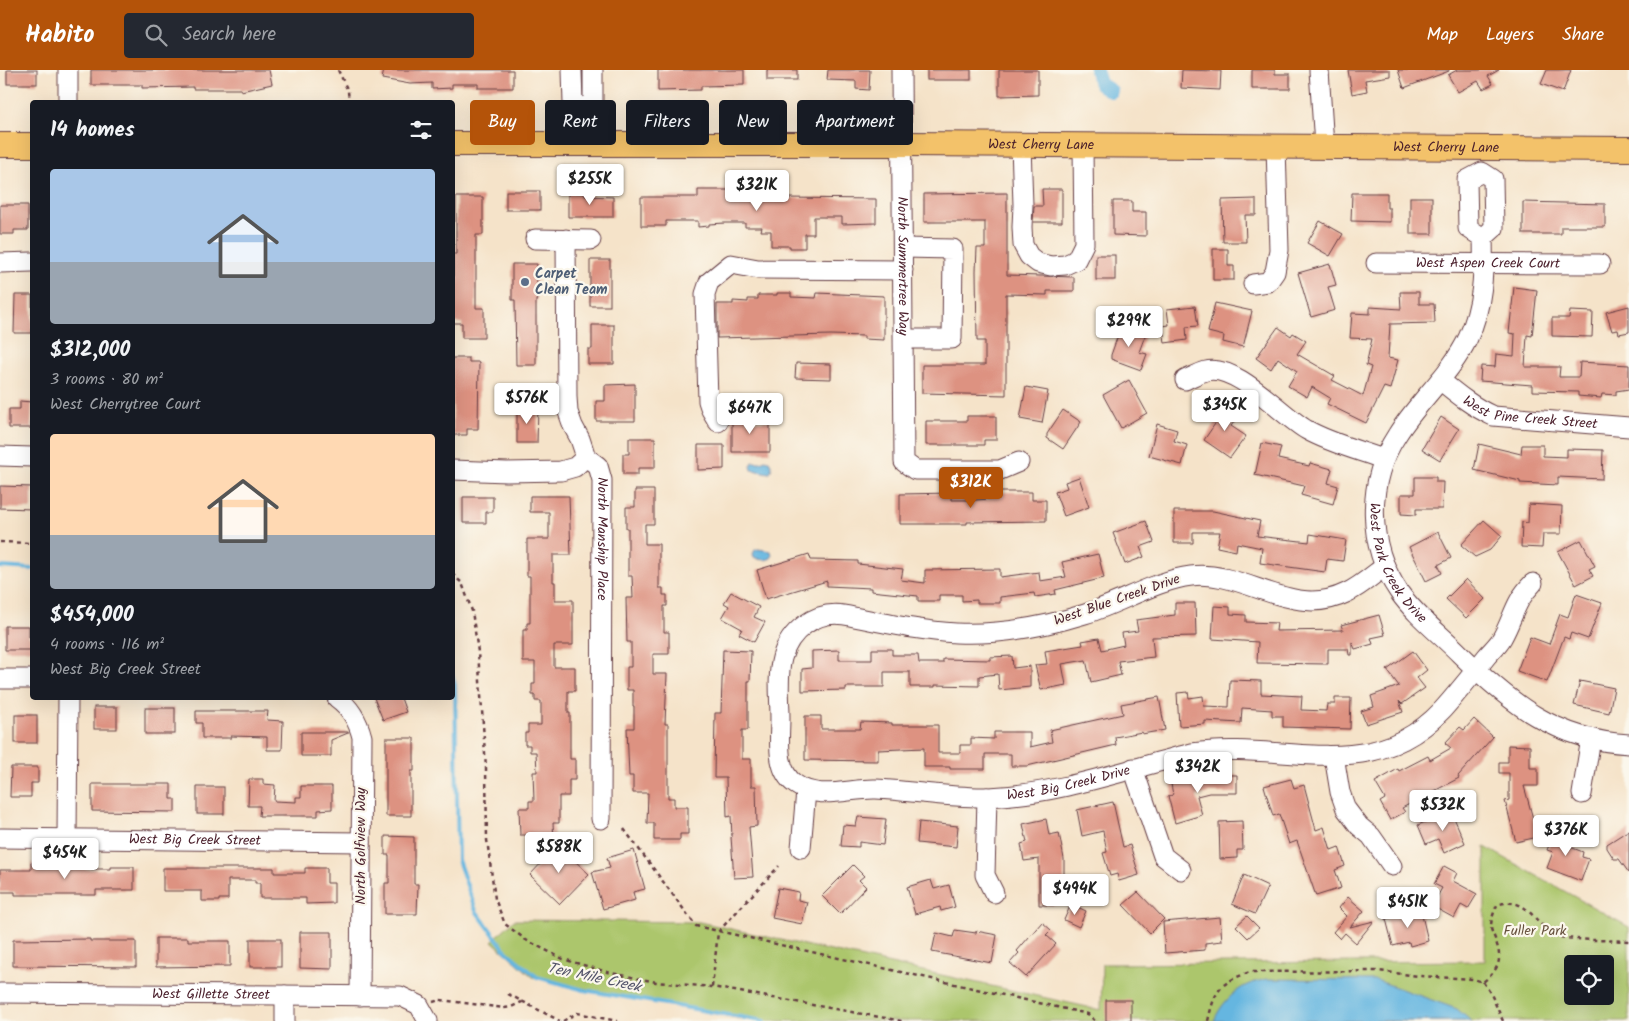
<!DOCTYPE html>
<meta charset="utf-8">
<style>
body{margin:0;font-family:Kalam,sans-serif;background:#242831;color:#f1f3f6;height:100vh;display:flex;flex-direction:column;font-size:19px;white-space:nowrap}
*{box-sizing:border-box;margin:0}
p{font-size:16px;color:#9ea1a6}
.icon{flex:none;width:28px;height:28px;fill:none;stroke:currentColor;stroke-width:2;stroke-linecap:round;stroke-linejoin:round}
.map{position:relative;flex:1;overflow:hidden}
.details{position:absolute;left:30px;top:30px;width:425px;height:600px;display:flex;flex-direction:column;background:#171b24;border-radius:5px;box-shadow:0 5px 20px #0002}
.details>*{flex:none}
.guide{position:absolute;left:470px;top:30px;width:475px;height:45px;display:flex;gap:10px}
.buttons{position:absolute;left:1564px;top:885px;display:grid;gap:10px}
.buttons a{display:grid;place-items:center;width:50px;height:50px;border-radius:5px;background:#171b24;box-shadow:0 5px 20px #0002;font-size:25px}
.price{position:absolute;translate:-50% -42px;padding:0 11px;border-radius:5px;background:#fff;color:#222;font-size:16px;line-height:32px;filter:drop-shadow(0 1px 2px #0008)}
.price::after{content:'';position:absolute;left:50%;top:30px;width:15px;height:11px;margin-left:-8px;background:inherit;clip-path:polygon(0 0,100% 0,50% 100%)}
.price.on{background:#b45309;color:#fff}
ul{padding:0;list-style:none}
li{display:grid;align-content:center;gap:10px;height:265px;padding:0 20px}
li span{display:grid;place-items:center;height:155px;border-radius:5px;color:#555}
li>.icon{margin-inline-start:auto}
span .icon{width:90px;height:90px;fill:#fffc;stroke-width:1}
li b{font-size:21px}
h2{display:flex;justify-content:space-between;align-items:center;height:60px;padding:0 20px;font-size:21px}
.chip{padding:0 18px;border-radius:5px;background:#171b24;box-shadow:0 5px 20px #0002;font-size:18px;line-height:45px}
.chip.on{background:#b45309;color:#fff}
header{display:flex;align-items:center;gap:30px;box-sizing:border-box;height:70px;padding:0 25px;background:#b45309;color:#fff}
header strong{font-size:24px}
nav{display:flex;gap:28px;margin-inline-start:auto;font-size:18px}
.search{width:350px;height:45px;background:#242831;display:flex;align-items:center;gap:12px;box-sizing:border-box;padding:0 18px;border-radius:5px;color:#9ea1a6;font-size:19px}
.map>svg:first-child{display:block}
.green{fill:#acc66c;stroke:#7b724c;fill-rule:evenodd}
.water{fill:#65b6e0;stroke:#586a86}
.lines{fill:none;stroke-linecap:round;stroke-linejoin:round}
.stream{stroke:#65b6e0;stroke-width:4}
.canal{stroke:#65b6e0;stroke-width:14}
.building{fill:#dd9281}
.minor-casing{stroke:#643c43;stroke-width:21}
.major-casing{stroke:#643c43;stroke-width:26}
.path{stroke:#643c43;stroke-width:2.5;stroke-dasharray:4 4;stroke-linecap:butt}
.minor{stroke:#fff;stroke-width:19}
.major{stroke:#f3c26a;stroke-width:24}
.service-dot{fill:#5c6f8a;stroke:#fbf7ec;stroke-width:2}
.labels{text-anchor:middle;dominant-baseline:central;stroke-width:4.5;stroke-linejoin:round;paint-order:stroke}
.street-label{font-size:14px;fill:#4a1f2b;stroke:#fbf7ec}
.service-label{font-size:14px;font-weight:bold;fill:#4e5e75;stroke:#fbf7ec;text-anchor:start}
.park-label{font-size:14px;fill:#67513e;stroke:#fbf7ec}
.water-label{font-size:15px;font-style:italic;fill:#53546a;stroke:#fbf7ec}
</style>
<header>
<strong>Habito</strong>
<div class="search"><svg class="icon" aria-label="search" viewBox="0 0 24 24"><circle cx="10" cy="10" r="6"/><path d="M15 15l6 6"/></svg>Search here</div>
<nav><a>Map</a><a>Layers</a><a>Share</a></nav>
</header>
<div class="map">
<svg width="1629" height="951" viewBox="0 0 1629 951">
<rect width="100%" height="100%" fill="#fbf7ec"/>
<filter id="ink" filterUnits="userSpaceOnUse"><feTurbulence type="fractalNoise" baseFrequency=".02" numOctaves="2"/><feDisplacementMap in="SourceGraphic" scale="10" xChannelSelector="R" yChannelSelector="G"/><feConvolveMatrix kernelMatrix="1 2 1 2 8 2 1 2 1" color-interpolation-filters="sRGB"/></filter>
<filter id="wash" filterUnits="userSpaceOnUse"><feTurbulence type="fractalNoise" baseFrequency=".0096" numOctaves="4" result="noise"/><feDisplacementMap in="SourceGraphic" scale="20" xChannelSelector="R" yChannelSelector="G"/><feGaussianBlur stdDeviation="1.12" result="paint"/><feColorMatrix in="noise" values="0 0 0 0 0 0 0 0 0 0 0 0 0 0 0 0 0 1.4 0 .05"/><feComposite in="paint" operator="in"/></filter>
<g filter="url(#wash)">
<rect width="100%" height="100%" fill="#f5e3c9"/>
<path class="green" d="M1485 777 1629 857V951H754L623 927 533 907 492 871 514 850 699 852 1101 940 1102 894 1485 891ZM1572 894H1605V926H1572Z"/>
<g class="water">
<path d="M765 390 769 391C772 395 773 399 769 403L752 400 751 396 753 392H761Z"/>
<path d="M758 479 771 481 772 485 771 488C765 491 759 490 754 487L753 484 755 480Z"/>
<path d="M1266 909 1376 910 1457 939 1471 951H1214C1219 937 1233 921 1247 915 1253 912 1260 911 1266 909Z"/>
</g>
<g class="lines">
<g class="stream">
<path d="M0 497 32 499"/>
<path d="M452 605 455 615 458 790 476 841 507 882 537 907 584 920 764 951"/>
</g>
<path class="canal" d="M1096 0 1100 14 1111 21"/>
</g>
<g id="blocks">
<g class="building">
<rect x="7" y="0" width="30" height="14"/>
<path d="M91 0H269L272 14 241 21V19H193V17L142 18V15H91Z"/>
<path d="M384 0H513V18H478V14H452V18L432 19V13L410 14 382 9Z"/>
<path d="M658 0H744V15L701 16V20L658 21Z"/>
<rect x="767" y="0" width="30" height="10"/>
<path d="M828 0H870L869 20 856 19V11L827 10Z"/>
<rect x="927" y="0" width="44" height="10"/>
<path d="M999 0H1038V25L999 26Z"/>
<path d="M1182 0 1221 1 1220 20 1181 18Z"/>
<path d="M1252 0H1275V4H1290V19H1252Z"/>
<path d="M1348 0H1390V6L1365 10 1367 21 1352 24Z"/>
<path d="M1398 0H1449V1L1404 18Z"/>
<path d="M1457 0H1499L1488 6 1493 14 1483 19 1478 11 1458 22 1448 5Z"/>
<path d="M1547 0H1571L1563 22 1541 14Z"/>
<path d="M1042 119H1062V152H1033L1034 136H1043Z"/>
<path d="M698 120H755V123L786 124V128L876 129V153L842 154V147H814V164H805V178H790V176H771V161H761L762 157H745V153H725L709 154V156L698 157V151H666V156H641V127H698Z"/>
<rect x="506" y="121" width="34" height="19"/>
<path d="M568 123H585V126L613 127V147H568Z"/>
<path d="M1007 123V205L1074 207V221H1047V225L1006 224V325L922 323V295H985V271H977L976 201 977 178H985V152H924V124Z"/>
<path d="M1352 123H1387V138H1390V152L1351 151Z"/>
<path d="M456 127H483V165H476V238H484V268H462V253H453V184H456Z"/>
<rect x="1410" y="127" width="22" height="37"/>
<path d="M1256 129V145H1245L1246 172H1223L1222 130Z"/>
<path d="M1113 131H1132V142H1146V166L1113 165Z"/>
<path d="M1523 132 1605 134V157H1561V164H1523Z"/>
<path d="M0 135H28V160H14V164H0Z"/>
<path d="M1320 151 1343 164 1330 186 1307 173Z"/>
<path d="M1213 179H1228V196H1234V210H1213Z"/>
<rect x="1096" y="185" width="19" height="25"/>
<rect x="590" y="190" width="20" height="46"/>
<path d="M512 194H537V230H536V295H516L515 230H512Z"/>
<path d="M1330 194 1336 215 1328 217 1335 240 1311 247 1298 203Z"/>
<path d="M1514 217 1537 220 1532 266 1527 265 1525 297H1560L1559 307H1579L1580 292 1629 295V319L1616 321V325L1602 324 1601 328 1578 326V322L1532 321V315L1480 311 1481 296 1495 297 1496 284 1514 286 1515 264 1509 263Z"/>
<path d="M1400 222H1419V234H1434L1435 253 1390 254 1388 288 1398 290 1390 319 1384 317 1366 353 1327 334 1330 328 1312 317 1307 327 1288 316 1297 301 1278 288 1271 299 1256 288 1278 257 1291 266 1293 263 1306 271 1297 284 1335 306 1332 310 1363 326 1371 297 1366 295 1372 269 1350 268 1352 243 1370 244V237L1401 239Z"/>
<path d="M777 223H791V227L816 228 817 223 884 226V270L864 269V266L831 265 717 268V234H733V231L748 232V229H758V225H777Z"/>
<path d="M15 225H32V263H14Z"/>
<path d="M1215 233 1252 241 1243 277 1223 272 1224 266 1208 262Z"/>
<path d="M1195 236 1198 256 1186 257 1187 270 1165 273 1163 256 1169 255 1167 239Z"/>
<path d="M1629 236V262L1619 264 1618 260 1612 261 1606 242Z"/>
<path d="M1570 241 1593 242 1592 267 1552 266V248H1569Z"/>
<path d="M1122 254 1146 263 1139 282 1147 284 1141 300 1111 289V285Z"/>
<path d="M592 255H614V294H588V279H592Z"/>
<path d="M452 288H469V292H479L478 359H467V365H453Z"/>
<path d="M796 293 831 294V309L795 308Z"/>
<path d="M1129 310 1147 343 1121 358 1103 325Z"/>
<path d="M635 314V351H596V331H605V315Z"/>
<path d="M1026 317 1048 321 1042 353 1020 349Z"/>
<path d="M20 331 32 332 31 358H9V339H20Z"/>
<path d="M1222 332 1240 344 1231 356 1246 366 1230 388 1204 370 1219 348 1214 344Z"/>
<path d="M517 338H538L537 373H517Z"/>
<path d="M1063 340 1081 352 1063 379 1047 368V364Z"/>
<path d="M732 345H747V351H770V382H732Z"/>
<path d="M967 346H996V370H984V375H926V351H967Z"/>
<path d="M1441 347 1459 359 1440 390 1422 379Z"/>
<path d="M1157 354 1177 360 1174 371 1187 375 1182 395 1149 386Z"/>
<path d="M629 368H655V398H638V404H623V384H629Z"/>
<path d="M1262 373 1281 377 1278 389 1309 396 1310 393 1332 399 1328 413 1338 416 1333 434 1301 425 1304 416 1255 405Z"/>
<path d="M1479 374 1521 384 1522 375H1543V386L1567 387V379L1603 380 1602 409 1558 407V415L1520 413V411L1474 400Z"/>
<path d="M698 375H724V399L698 400Z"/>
<path d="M1079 407 1089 437 1064 446 1055 422 1067 418 1065 412Z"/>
<path d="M1415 407H1436V412H1443L1442 439H1416V445L1401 444V424H1415Z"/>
<path d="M0 416 32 417V439L0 438Z"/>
<path d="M635 420H654V454H645V474H659V518H663V525H667V536H664V562H669V584H653V604H667L665 654H668V728H674V737H688V764H680V770H654V753H647L648 723H633V706H629L627 658H634V636H633V620H627V597H631V572H627L626 528H633L632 506H628V458H626V437H635Z"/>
<path d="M990 422H1032V430H1046V451L967 452V454H900V424L952 423V430H976L990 429Z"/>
<path d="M530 426H569L571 485H553V512H555V530H573V575H554V597H575V621H568V643H570V689H575V710H569V726H559V753H553L554 772H527V765H520L519 738H529V731H534L533 702H537L536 682H530V675H525V663H528V655H541V631H535V625H532V614H535V592H523V560H527V553H530V506H527V469H549V442H530Z"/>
<path d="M463 427H493V442H486V453H463Z"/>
<path d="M1529 434 1562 436 1561 464H1543L1542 478 1521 477 1522 452 1528 453Z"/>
<path d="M1174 441H1213L1260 451 1257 466 1309 472 1310 464 1346 470 1343 491 1327 489 1325 502 1260 493 1262 478 1237 473 1236 481 1217 477 1220 462H1193V473H1174Z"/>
<path d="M1484 450 1502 466 1490 480 1475 487 1461 475Z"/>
<path d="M1146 451 1154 472 1140 477 1144 487 1125 494 1113 463Z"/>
<path d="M1438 462 1451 488 1438 495 1442 503 1426 511 1409 477Z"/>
<path d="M1581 470 1595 496 1589 499 1593 506 1576 515 1558 482Z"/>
<path d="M809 484 811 490 858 491V494L903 499 901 510 925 513V500L1000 499V507L1039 502 1040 511 1066 507 1062 492 1098 484 1104 508 1055 520 1056 524 1035 527 1034 523 1000 527V533H977V530L962 531V525H939V531H918V526L871 521V518L827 516V511L766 529 757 500Z"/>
<path d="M1466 509 1485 529 1466 548 1446 529Z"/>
<path d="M731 522 759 537 754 547 765 552 754 572 739 564 742 559 722 548 729 536 724 533Z"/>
<path d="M1576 524 1602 533 1588 569 1571 563 1569 569 1564 567 1547 612 1517 601 1530 567 1549 574 1560 544 1568 547Z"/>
<path d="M1175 533H1195L1196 566 1152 567 1154 587 1118 591 1121 605 1091 612 1086 590 1062 594 1066 615 1041 620 1035 595 1047 594 1045 581 1083 575 1082 571 1099 568 1102 580 1124 575 1122 563 1138 561 1136 550 1175 545Z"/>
<path d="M1214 536 1230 537V544L1246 545V552L1277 553 1276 561 1343 560 1341 555 1379 545 1385 565 1371 568 1373 574 1355 579 1352 572V585H1349L1348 579H1328V594L1257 593 1258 572 1212 569Z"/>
<path d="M5 556H29V567H32V580H5Z"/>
<path d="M872 579H892V585H918L919 593H943V589L990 590V587L1012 586 1013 598 1030 596V617L999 620 998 604 979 606V616L935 615V617H910V602H884V617H846V620L802 621V599L812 598V581L839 580V590H872Z"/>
<path d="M723 580 751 581 750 611H748V660H742V689H751V716H756L757 756 749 757 753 807 734 808 731 767H732L731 746 727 747 726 708H714L715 643H721Z"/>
<path d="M1413 581 1427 600 1417 608 1425 618 1402 634 1399 631 1403 642 1366 654 1361 641 1374 637 1371 626 1399 616 1387 600Z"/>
<path d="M1230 610 1261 611V624L1302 626 1301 640 1326 641 1327 634H1335V628H1351L1350 659 1283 657V646H1272V640L1242 638 1241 653 1205 651V654L1179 656 1177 623 1188 622 1189 628 1203 626 1204 636 1229 637Z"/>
<path d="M1580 611 1614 618 1609 643 1574 635Z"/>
<path d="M1159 627 1165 660 1142 664V662L1115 667 1116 675 1027 696H1011V684H985V699H950V697H924V678L878 680V691L805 690V646H821V659H860L861 652 892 653V655H938V683H960V675H971V668L994 669V662H1030V677L1052 672 1050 660 1123 644 1121 634Z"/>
<path d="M374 628H401L406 642 383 650Z"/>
<rect x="94" y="637" width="23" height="22"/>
<rect x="145" y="638" width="30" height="26"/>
<path d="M196 641H268L267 650 283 651 282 680H267V667L231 666V668H202V653H196Z"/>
<rect x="15" y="645" width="22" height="28"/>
<path d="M1474 649 1493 667 1458 706 1459 708 1402 738 1405 742 1390 750 1380 732 1385 729 1375 712 1398 699 1399 701 1428 686 1430 690 1451 678 1445 673 1460 657 1464 660Z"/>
<path d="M301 662H348V663L331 670V686H301Z"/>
<path d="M386 668H414V701H411V746H386Z"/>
<path d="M1508 675 1530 676V698H1538V716H1524L1538 767 1516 772 1505 731 1509 730V703H1499V692H1508Z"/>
<path d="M11 697H38V713H31V727H10Z"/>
<path d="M1204 705H1237V723H1209L1197 726 1202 745 1175 753 1168 726 1173 725 1171 714Z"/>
<path d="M249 709H263V714L275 715 274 731 296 732V727H301V716H332V739L318 740V746H259L260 736H248Z"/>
<path d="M1291 709 1294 718 1304 715 1316 760 1324 757 1331 780 1339 777 1345 796 1335 800 1341 818 1316 826 1297 771 1289 774 1279 744 1273 746 1264 716Z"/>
<path d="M92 714H171V729H175V742L92 741Z"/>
<rect x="197" y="717" width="27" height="27"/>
<path d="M1113 732 1123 777 1130 775 1139 805 1119 811 1117 804 1110 806 1103 783 1107 782 1103 761 1082 766 1077 740Z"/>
<path d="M1451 741 1465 773 1444 783 1438 769 1426 774 1418 755Z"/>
<path d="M858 747 886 749 883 775 859 772V777L841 776 843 755 856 756Z"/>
<path d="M1046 749 1049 765 1059 763 1064 789V835H1039V789L1024 791 1021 774 1027 772 1023 754Z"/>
<path d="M1242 751 1243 780H1237V788L1220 789 1219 752Z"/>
<path d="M919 752 958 756 956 777 917 773Z"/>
<path d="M1629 760V803L1619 789H1614L1607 778V774Z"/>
<path d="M1555 761 1574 768 1570 777 1583 782 1582 787 1589 789 1581 811 1547 798 1553 782 1547 780Z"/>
<path d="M385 766 414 767V814H418L417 844H385V813H389V785H385Z"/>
<path d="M558 775 589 804 560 834 530 805Z"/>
<path d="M634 780 645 819 633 822 635 830 603 839 592 802 610 798 607 788Z"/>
<path d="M31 793 82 795V799H111V797H134V820H96V825H15V822H0V800H31Z"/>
<path d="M853 795 864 806 859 810 866 817 840 844 822 826Z"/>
<path d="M1444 796 1457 803 1453 811 1477 824 1468 839 1461 835 1454 848 1432 836 1442 818 1434 814Z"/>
<path d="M163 798H274V803H305V798H327V813H334V833L306 834V828H260V813H255V810H228V829H219V831H202V821H163Z"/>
<path d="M1244 805 1268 816 1255 844 1232 834Z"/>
<path d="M931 810 934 819 949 815 955 837 941 841 940 837 915 844 907 817Z"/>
<path d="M778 818 799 822 798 830 807 832 802 854 772 848Z"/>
<path d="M1138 822 1164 849 1150 863 1123 835Z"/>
<path d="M1348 827 1364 841 1350 857 1374 851 1356 873 1345 863 1340 869 1333 862 1347 846 1339 838Z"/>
<path d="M1071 834 1086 841 1079 857 1064 850Z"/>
<path d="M1421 841 1428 871 1410 876 1409 872 1393 876 1386 849Z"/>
<path d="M1247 846 1259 858 1248 868 1236 856Z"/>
<path d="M1220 847 1222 871 1205 873V880L1165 883 1163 852Z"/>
<path d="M1042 852 1051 860 1046 865 1056 874 1026 907 1010 893 1019 883 1017 881Z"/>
<path d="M955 860 976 863V861L997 865 992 893 932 882 936 863 953 867Z"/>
<path d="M300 862H332V899L300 898Z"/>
<path d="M156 868H188V871H230V896L156 897Z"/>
<path d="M90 869V871H136V897L13 896V870Z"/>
<rect x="250" y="869" width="31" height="28"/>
<rect x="1106" y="930" width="25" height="21"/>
</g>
</g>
</g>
<g filter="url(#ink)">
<use href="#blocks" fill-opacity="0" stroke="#643c43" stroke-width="1"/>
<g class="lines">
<defs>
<g id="minor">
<path d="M68 0V32"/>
<path d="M572 0 573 34 582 38 593 33V0"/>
<path id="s1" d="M901 0 904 392 915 400H1000L1019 392"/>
<path d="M1319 0 1324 76"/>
<path d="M582 74V38"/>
<path d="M1021 75 1023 135 1022 157 1023 175 1029 186 1038 193 1051 196 1065 195 1076 190 1084 174 1083 75"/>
<path d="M1482 102 1493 109 1494 158 1483 168 1468 158 1467 110Z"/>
<path id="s2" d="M1483 168C1484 203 1483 236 1468 268 1451 304 1418 331 1397 365 1366 412 1367 475 1399 522 1415 545 1440 564 1460 584 1510 633 1555 670 1629 674"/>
<path d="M535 169 591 170"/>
<path id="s3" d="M566 169 567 327 568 342 573 356 580 369 586 387 598 396 602 410 601 749"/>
<path d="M903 178 953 179 952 269H904"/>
<path d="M0 193 32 192"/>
<path id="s4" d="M1376 193 1600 194"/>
<path d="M1253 214 1268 212 1275 202 1279 180 1276 76"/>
<path d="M1185 310C1192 307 1199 303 1206 301 1236 293 1282 346 1307 360 1330 373 1358 380 1383 389"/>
<path id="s5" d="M1440 310C1457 324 1473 337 1493 346L1629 357"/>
<path d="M718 352 711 340 708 331 705 224 709 212 731 194 758 199 903 200"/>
<path d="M0 386 32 387"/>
<path d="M452 400 507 402 561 401 575 397 586 387"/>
<path id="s6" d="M1385 496C1373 505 1360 517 1346 523 1292 550 1244 499 1191 506 1157 510 1118 534 1085 544 1043 557 1000 565 956 563 918 561 881 552 844 545 816 540 789 561 782 588 777 607 780 629 780 648 780 669 775 700 795 714 818 731 850 718 876 719 914 721 951 728 989 727 1058 724 1125 700 1192 683 1288 669 1377 721 1451 630 1463 616 1475 601 1487 586 1492 580 1498 575 1502 568 1514 547 1514 532 1533 513"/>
<path d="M0 609H32"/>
<path d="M337 628C351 638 358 651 362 667L360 926"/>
<path d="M1334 686 1340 722 1346 739 1359 756 1371 766 1392 796"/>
<path d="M1133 698 1163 786 1181 800"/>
<path d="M1582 724 1591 668"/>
<path d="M987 727 985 805 994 823"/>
<path id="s7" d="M0 768 361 772"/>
<path d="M67 769 68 628"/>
<path d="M801 778 806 721"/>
<path id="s8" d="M0 923 400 926 419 935 428 951"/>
<path d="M285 951V925"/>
</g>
<g id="major">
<path id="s9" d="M452 74H902L1629 79"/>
<path d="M0 75H32"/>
</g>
</defs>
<use href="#minor" class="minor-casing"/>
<use href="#major" class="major-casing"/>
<g class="path">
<path d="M338 0 348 21 349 32"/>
<path d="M0 472 32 473"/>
<path d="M452 504 462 513 472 541 478 582 486 698 487 770 495 829 505 854 526 870 563 889 607 902 656 912 712 917 902 951"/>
<path d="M624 759 696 856 1088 944 1095 951"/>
<path d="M1483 912 1491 924 1503 951"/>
<path d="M712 917 718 862 779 796"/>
<path d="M508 924 560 951"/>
<path d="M433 932 440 930 504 938 511 937 522 932"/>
<path d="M563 951 577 943 617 951"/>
<path d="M1208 951C1215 920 1219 913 1250 902L1379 901 1419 906 1473 909 1483 912C1498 900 1503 891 1496 872 1495 867 1491 862 1491 857 1491 849 1494 842 1497 835 1526 825 1533 851 1552 864 1562 871 1614 870 1629 871"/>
</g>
<use href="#minor" class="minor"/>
<use href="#major" class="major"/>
</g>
</g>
<circle class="service-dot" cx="525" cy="212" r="5"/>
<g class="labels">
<g class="street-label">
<text stroke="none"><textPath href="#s9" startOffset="589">West Cherry Lane</textPath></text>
<text stroke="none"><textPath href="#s9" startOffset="994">West Cherry Lane</textPath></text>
<text stroke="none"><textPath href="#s4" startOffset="112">West Aspen Creek Court</textPath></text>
<text stroke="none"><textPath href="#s1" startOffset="196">North Summertree Way</textPath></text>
<text stroke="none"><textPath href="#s5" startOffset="100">West Pine Creek Street</textPath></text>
<text stroke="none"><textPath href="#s3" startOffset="310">North Manship Place</textPath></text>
<text stroke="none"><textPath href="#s2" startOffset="361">West Park Creek Drive</textPath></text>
<text transform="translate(1117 530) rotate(-19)">West Blue Creek Drive</text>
<text stroke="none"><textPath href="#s6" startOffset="1055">West Big Creek Drive</textPath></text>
<text stroke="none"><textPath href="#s7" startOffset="195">West Big Creek Street</textPath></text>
<text transform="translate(361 776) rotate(-90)">North Golfview Way</text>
<text stroke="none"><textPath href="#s8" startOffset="211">West Gillette Street</textPath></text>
</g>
<g class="service-label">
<text x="535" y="204">Carpet<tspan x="535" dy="16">Clean Team</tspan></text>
</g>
<g class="park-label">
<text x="1535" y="861">Fuller Park</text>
</g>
<g class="water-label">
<text transform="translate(594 908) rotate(12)">Ten Mile Creek</text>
</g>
</g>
</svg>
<div class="buttons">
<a><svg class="icon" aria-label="locate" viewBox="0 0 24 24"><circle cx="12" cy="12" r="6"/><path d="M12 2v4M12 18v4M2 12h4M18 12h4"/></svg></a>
</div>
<b class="price" style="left:590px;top:136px">$255K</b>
<b class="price" style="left:757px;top:142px">$321K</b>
<b class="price" style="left:1129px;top:278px">$299K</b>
<b class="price" style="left:527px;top:355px">$576K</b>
<b class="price" style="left:1225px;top:362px">$345K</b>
<b class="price" style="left:750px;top:365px">$647K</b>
<b class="price on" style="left:971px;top:439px">$312K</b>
<b class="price" style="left:1198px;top:724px">$342K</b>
<b class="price" style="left:1443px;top:762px">$532K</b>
<b class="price" style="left:1566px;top:787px">$376K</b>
<b class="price" style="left:559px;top:804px">$588K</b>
<b class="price" style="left:65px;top:810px">$454K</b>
<b class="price" style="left:1075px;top:846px">$494K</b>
<b class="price" style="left:1408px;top:859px">$451K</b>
<div class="guide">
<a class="chip on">Buy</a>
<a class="chip">Rent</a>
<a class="chip">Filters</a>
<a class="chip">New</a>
<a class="chip">Apartment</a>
</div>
<section class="details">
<h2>14 homes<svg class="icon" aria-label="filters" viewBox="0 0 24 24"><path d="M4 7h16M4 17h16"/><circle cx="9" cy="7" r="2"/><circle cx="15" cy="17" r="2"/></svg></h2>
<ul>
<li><span style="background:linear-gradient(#a9c7e8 60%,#9aa5b1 0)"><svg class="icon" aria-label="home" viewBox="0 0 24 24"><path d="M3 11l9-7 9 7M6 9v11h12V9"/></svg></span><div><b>$312,000</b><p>3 rooms · 80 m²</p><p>West Cherrytree Court</p></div></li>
<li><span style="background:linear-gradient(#ffd9b3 65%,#9aa5b1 0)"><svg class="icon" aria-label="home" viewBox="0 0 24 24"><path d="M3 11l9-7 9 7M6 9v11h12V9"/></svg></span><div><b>$454,000</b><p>4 rooms · 116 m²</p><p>West Big Creek Street</p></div></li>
</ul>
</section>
</div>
